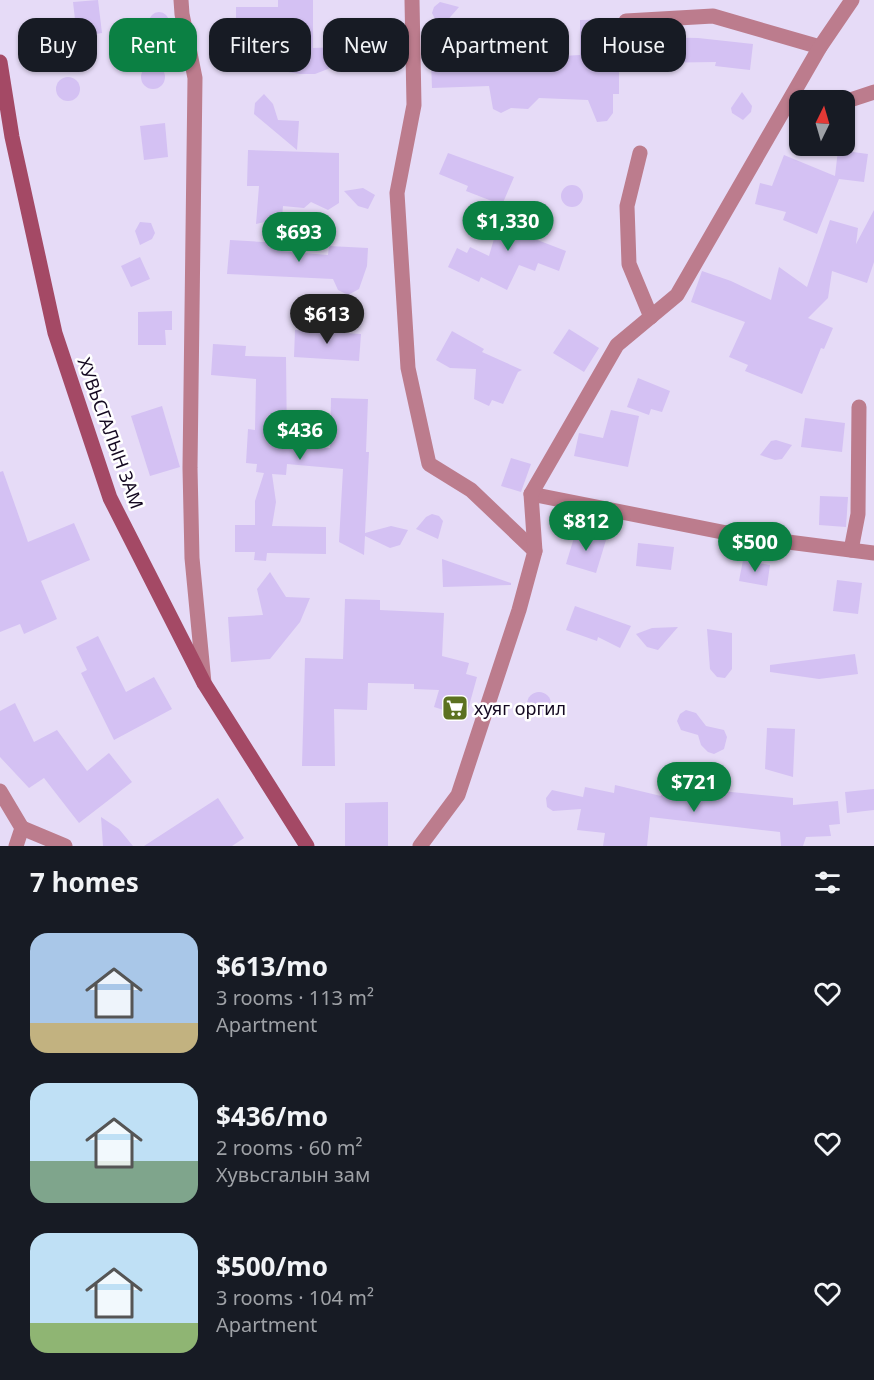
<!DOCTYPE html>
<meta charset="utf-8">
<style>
body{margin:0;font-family:"Noto Sans",sans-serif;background:#242831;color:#f1f3f6;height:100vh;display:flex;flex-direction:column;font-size:22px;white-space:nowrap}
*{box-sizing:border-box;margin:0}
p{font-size:20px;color:#9ea1a6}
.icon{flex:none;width:33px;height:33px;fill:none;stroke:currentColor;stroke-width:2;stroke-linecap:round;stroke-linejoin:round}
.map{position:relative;height:846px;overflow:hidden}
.drawer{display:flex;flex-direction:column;background:#171b24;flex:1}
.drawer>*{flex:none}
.hud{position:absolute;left:18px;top:18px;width:838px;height:54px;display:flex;gap:12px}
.needle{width:39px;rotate:5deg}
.tools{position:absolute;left:789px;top:90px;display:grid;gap:12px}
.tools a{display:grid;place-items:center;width:66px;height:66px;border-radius:12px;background:#171b24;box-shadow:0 2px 4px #0004;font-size:30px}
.price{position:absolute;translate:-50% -51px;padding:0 14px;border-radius:21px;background:#0b8043;color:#fff;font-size:20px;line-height:39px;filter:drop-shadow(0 2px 3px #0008)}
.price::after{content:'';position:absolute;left:50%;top:36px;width:18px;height:14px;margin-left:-9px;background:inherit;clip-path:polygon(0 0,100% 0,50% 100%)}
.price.current{background:#222;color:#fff}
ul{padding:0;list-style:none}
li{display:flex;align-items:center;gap:18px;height:150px;padding:0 30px}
li span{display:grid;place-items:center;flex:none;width:168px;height:120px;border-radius:18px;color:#555}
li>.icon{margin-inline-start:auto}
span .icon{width:72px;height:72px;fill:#fffc;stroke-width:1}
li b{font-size:26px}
h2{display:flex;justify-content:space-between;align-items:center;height:72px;padding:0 30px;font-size:26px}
.tag{padding:0 21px;border-radius:18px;background:#171b24;box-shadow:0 2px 4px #0004;font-size:21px;line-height:54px}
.tag.current{background:#0b8043;color:#fff}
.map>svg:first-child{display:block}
.building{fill:#d4c1f3}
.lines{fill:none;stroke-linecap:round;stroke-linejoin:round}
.minor{stroke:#bc7c8d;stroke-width:15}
.secondary{stroke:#a44965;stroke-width:15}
.labels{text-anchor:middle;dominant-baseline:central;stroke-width:5;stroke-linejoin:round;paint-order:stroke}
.street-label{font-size:18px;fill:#140921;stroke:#fff}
.poi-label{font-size:18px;fill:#140921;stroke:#fff;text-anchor:start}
</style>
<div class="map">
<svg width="874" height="846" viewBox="0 0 874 846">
<rect width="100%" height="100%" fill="#e6dbf7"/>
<g class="building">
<path d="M98 0 102 33 77 37 73 2Z"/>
<path d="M278 0H313V48L338 47V65L315 74H300L235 63 242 30H236V7H278Z"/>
<path d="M440 2 459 7 445 23 436 21 432 13 434 7Z"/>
<circle cx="159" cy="22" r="10"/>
<path d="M617 19V23L596 37H602L603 68H619V94H613V113L607 121 597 122 588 100 539 98 528 109 511 108 501 113 493 109 489 86 432 88 431 62 462 60 463 65 503 66V58L544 60V57L580 55V20Z"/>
<path d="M646 37 698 38 753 44 750 70 715 66 716 62 646 63Z"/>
<circle cx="153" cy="77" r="12"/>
<circle cx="68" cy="89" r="12"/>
<path d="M742 92 752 106 751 112 743 120 732 113 731 108Z"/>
<path d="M264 94 273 104 278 120 299 121 297 150 254 114 255 103Z"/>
<path d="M165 123 168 157 144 160 140 126Z"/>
<path d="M248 150 339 153V203L328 210 311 202 304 208 283 206 282 218 256 224 259 186H247Z"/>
<path d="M838 150 868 154 864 182 839 179 817 234 783 220 786 212 755 204 760 183 772 186 784 155 835 176Z"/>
<path d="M448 153 514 177 502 205 466 191 468 186 439 174Z"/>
<circle cx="572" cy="196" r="11"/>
<path d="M363 188 375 195 368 209 358 206 344 191Z"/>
<path d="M504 204 534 213 527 236 566 251 559 271 538 263 535 271 519 265 507 290 481 277 479 282 448 267 457 248 467 253 470 247 489 256Z"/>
<path d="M874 210V262L867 283 832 271 828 298 808 318 833 328 824 349 821 348 802 394 745 371 748 365 729 357 745 322 691 302 702 271 731 281 771 300 779 267 807 287 830 220 858 228 856 244Z"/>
<path d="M140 222 151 223 155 233 152 239 140 245 135 231Z"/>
<path d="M230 240 280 243 279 251 328 255 329 246 368 248 367 266 359 289 348 295 338 290 333 279 227 274Z"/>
<path d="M140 257 150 279 131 287 121 266Z"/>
<path d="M172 311V330H165L166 345H138V312Z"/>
<path d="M569 329 599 348 584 372 553 353Z"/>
<path d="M295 330 361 334 359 361 294 357Z"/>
<path d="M452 331 484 349 482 352 522 370 518 372 503 404 492 400 489 406 474 399 476 369 450 368 436 360Z"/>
<path d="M213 344 246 346 245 356 286 357 287 445 330 448 331 398 368 399 366 452H369L365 533 391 526 408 530 400 545 390 548 365 536 364 555 339 542 343 469 287 464 286 475 272 474 276 502 272 526 326 527V554L267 553 266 561 254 560 255 552H235V525H255V501L264 473 256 472 257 464 246 463 248 429 255 430 256 379 211 375Z"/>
<path d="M638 378 670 391 662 412 651 409 649 415 627 407Z"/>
<path d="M162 406 180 467 150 476 131 416Z"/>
<path d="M611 410 639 416 628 467 574 456 579 433 603 438Z"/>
<path d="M805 418 845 423 842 452 801 447Z"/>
<path d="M776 440 792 445 782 459 775 460 760 455 771 441Z"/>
<path d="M511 458 531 464 521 492 501 486Z"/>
<path d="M3 471 28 542 74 523 90 560 41 581 57 619 24 634 20 624 0 632V472Z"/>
<path d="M820 496 848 497 846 527 819 525Z"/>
<path d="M432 514 439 516 443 521 438 539 416 529 426 517Z"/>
<path d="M576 531 606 540 596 573 566 564Z"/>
<path d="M638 543 674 547 671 570 636 566Z"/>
<path d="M442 559 511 583V585L443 587Z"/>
<path d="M743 560 770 565 767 586 739 581Z"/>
<path d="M270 572 286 597 310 598 300 622 270 659 231 662 228 617 263 615 257 589Z"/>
<path d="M837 580 862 583 858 614 833 611Z"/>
<path d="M345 599 380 600V610L444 613 442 656 469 663 466 674 477 677 466 717 434 707 439 690 414 689V684L368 683 367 710 334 709 335 766H302L305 658 343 659Z"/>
<path d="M575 606 631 626 620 648 598 637 597 641 566 630Z"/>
<path d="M678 627 658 650 647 647 636 634 652 628Z"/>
<path d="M707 629 732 633V669L725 678 717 677 710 669Z"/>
<path d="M98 636 126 692 154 677 172 709 114 740 81 673 87 670 76 647Z"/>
<path d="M855 654 858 674 819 679 770 672V665Z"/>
<circle cx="539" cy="704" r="12"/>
<path d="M15 703 34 742 57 730 87 771 109 753 132 782 79 823 44 778 29 788 0 757V711Z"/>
<path d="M686 710 696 713 706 726 724 730 727 737 724 749 714 754 708 752 701 745 698 735 681 730 677 721 680 714Z"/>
<path d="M767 728 795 729 793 777 765 769Z"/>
<path d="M615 785 661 796 662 791 710 795 711 790 793 798V805L838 801 840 824 829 825 831 836 806 837 803 846H781L780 832 650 817 647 846H603L605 833 577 830 581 809 553 811 547 807 546 798 552 790 583 797 585 787 614 793Z"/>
<path d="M874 789V810L847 813 845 792Z"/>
<path d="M218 798 244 838 232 846H144Z"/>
<path d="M388 802V846H345V803Z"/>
<path d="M101 817 119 829 133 846H103Z"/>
</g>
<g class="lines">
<g class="minor">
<path d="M181 0 182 14 195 78 190 468 192 558 204 683"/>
<path d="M412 0 414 105 397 193 408 368 429 464 471 490 535 551"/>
<path d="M626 21 713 16 820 47"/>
<path d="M844 102 874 92"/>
<path d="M640 153 627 206 629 264 651 317"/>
<path d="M531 494 742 536 874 553"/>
<path d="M851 550 858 514 859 407"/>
<path d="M0 791 22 828 16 846"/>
<path d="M22 828 65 846"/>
<path d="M420 846 458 795 519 610 535 551 531 494 617 345 677 295 820 47 852 0"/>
</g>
<path class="secondary" d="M0 62 12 137 55 333 110 498 204 683 307 846"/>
</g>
<defs>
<symbol id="supermarket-square" viewBox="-11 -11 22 22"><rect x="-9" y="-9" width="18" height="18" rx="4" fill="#5c7121" stroke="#fff"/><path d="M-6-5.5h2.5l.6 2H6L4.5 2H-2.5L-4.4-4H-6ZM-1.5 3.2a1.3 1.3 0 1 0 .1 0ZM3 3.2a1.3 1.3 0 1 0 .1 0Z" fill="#fff"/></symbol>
</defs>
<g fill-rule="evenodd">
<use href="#supermarket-square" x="440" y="693" width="30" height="30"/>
</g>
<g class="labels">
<g class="street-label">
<text transform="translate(111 433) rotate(70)">ХУВЬСГАЛЫН ЗАМ</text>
</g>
<g class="poi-label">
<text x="474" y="708">хуяг оргил</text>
</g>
</g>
</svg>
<div class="tools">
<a><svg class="needle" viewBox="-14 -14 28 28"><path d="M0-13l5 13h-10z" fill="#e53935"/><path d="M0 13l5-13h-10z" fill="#9ea1a6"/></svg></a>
</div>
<b class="price" style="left:508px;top:252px">$1,330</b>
<b class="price" style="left:299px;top:263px">$693</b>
<b class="price current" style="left:327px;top:345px">$613</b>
<b class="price" style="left:300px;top:461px">$436</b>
<b class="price" style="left:586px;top:552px">$812</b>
<b class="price" style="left:755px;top:573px">$500</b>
<b class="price" style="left:694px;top:813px">$721</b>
<div class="hud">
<a class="tag">Buy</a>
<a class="tag current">Rent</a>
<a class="tag">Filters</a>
<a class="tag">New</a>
<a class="tag">Apartment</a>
<a class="tag">House</a>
</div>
</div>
<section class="drawer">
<h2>7 homes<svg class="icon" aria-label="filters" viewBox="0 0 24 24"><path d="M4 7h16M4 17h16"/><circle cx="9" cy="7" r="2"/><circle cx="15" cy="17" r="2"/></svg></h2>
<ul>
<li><span style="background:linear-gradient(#a9c7e8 75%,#c2b280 0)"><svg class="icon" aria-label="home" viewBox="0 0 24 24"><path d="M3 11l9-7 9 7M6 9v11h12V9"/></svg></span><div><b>$613/mo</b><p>3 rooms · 113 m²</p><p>Apartment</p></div><svg class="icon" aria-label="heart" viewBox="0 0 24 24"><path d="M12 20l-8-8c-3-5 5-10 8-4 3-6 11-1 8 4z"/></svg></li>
<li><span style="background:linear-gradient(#bfe0f5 65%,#7fa58c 0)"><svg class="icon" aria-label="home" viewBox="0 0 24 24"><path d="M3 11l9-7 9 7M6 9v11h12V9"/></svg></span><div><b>$436/mo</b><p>2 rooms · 60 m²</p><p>Хувьсгалын зам</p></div><svg class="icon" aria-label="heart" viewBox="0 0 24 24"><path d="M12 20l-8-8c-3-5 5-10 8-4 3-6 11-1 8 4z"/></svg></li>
<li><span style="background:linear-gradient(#bfe0f5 75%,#8fb573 0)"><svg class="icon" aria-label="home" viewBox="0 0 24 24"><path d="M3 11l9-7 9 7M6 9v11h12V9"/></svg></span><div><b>$500/mo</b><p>3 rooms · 104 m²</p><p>Apartment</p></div><svg class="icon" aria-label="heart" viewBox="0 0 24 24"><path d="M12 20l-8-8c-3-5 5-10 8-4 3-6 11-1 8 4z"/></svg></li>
</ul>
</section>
